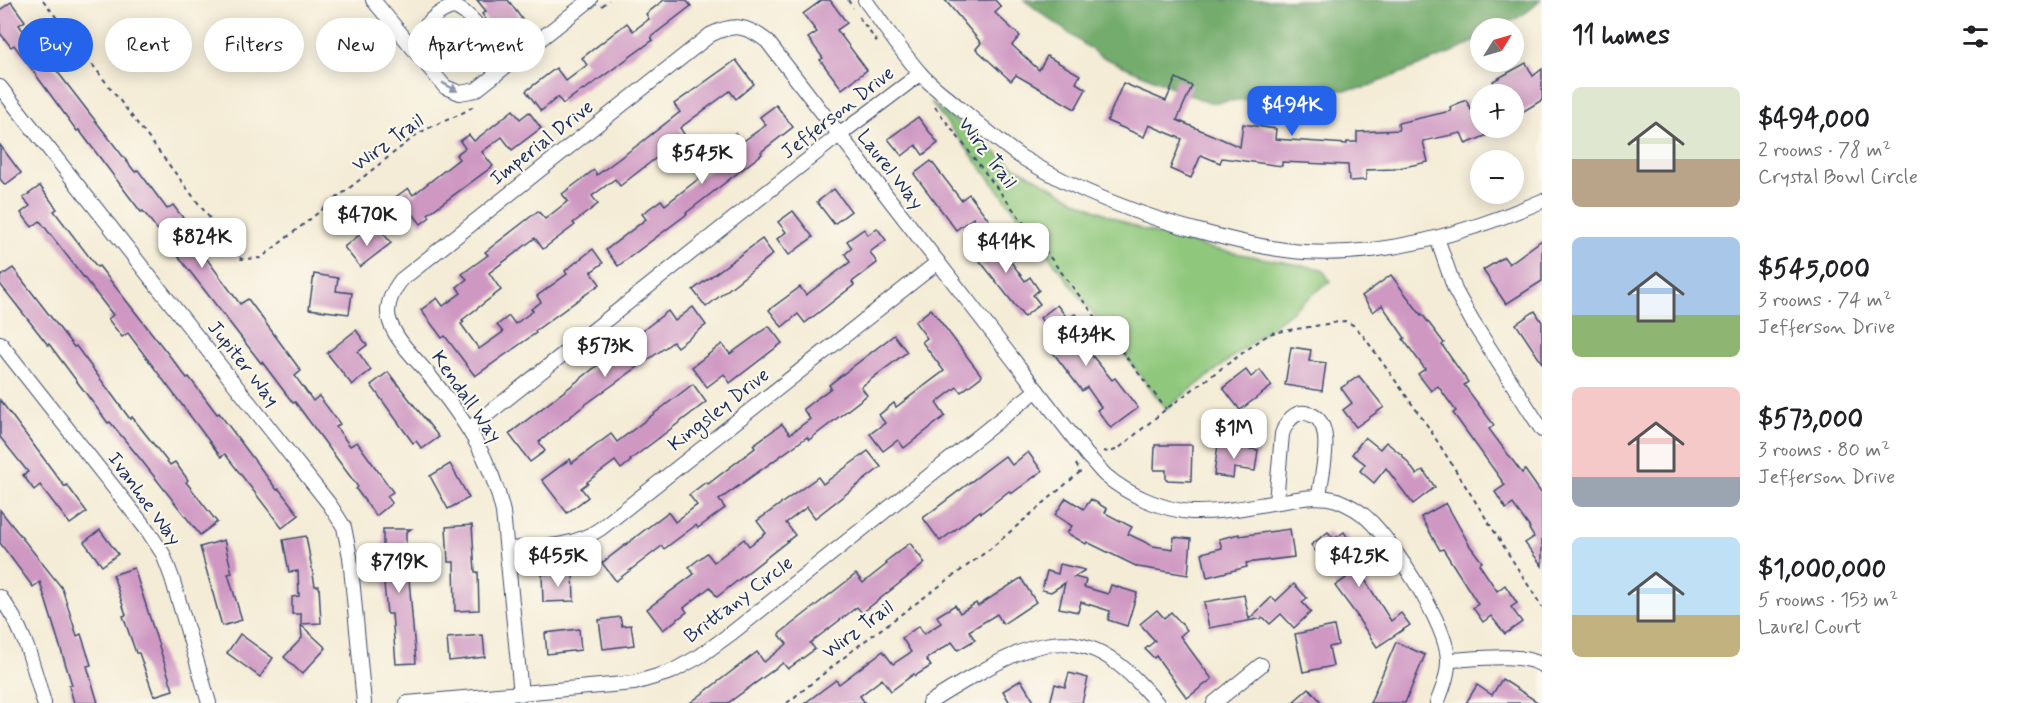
<!DOCTYPE html>
<meta charset="utf-8">
<style>
body{margin:0;font-family:Mynerve,sans-serif;background:#f2f2f2;color:#202124;height:100vh;display:flex;flex-direction:column;font-size:22px;white-space:nowrap}
*{box-sizing:border-box;margin:0}
p{font-size:20px;color:#757577}
.icon{flex:none;width:33px;height:33px;fill:none;stroke:currentColor;stroke-width:2;stroke-linecap:round;stroke-linejoin:round}
.map{position:relative;flex:1;overflow:hidden}
.sheet{display:flex;flex-direction:column;background:#fff;width:480px}
.sheet>*{flex:none}
.banner{position:absolute;left:18px;top:18px;width:570px;height:54px;display:flex;gap:12px}
.needle{width:39px;rotate:53deg}
.tools{position:absolute;left:1470px;top:18px;display:grid;gap:12px}
.tools a{display:grid;place-items:center;width:54px;height:54px;border-radius:50%;background:#fff;box-shadow:0 3px 15px #0003;font-size:30px}
.price{position:absolute;translate:-50% -51px;padding:0 14px;border-radius:12px;background:#fff;color:#222;font-size:20px;line-height:39px;filter:drop-shadow(0 2px 3px #0008)}
.price::after{content:'';position:absolute;left:50%;top:36px;width:18px;height:14px;margin-left:-9px;background:inherit;clip-path:polygon(0 0,100% 0,50% 100%)}
.price.active{background:#2563eb;color:#fff}
ul{padding:0;list-style:none}
li{display:flex;align-items:center;gap:18px;height:150px;padding:0 30px}
li span{display:grid;place-items:center;flex:none;width:168px;height:120px;border-radius:9px;color:#555}
li>.icon{margin-inline-start:auto}
span .icon{width:72px;height:72px;fill:#fffc;stroke-width:1}
li b{font-size:26px}
h2{display:flex;justify-content:space-between;align-items:center;height:72px;padding:0 30px;font-size:26px}
.pill{padding:0 21px;border-radius:27px;background:#fff;box-shadow:0 3px 15px #0003;font-size:21px;line-height:54px}
.pill.active{background:#2563eb;color:#fff}
main{display:flex;flex:1;min-height:0}
.map>svg:first-child{display:block}
.green{fill:#8fc87c;stroke:#557c6d;stroke-width:1.5}
.forest{fill:#73ac6c;stroke:#476e65;stroke-width:1.5}
.building{fill:#cf98c3}
.lines{fill:none;stroke-linecap:round;stroke-linejoin:round}
.minor-casing{stroke:#3c4b70;stroke-width:16}
.path{stroke:#3c4b70;stroke-width:2;stroke-dasharray:4.5 4.5;stroke-linecap:butt}
.minor{stroke:#fff;stroke-width:14}
.oneway{fill:#8d97ae}
.labels{text-anchor:middle;dominant-baseline:central;stroke-width:4.5;stroke-linejoin:round;paint-order:stroke}
.street-label{font-size:20px;fill:#1b2f5e;stroke:#fbf7ec}
</style>
<main>
<div class="map">
<svg width="1542" height="703" viewBox="0 0 1542 703">
<rect width="100%" height="100%" fill="#fbf7ec"/>
<filter id="ink" filterUnits="userSpaceOnUse"><feTurbulence type="fractalNoise" baseFrequency=".0167" numOctaves="2"/><feDisplacementMap in="SourceGraphic" scale="12" xChannelSelector="R" yChannelSelector="G"/><feConvolveMatrix kernelMatrix="1 2 1 2 8 2 1 2 1" color-interpolation-filters="sRGB"/></filter>
<filter id="wash" filterUnits="userSpaceOnUse"><feTurbulence type="fractalNoise" baseFrequency=".008" numOctaves="4" result="noise"/><feDisplacementMap in="SourceGraphic" scale="24" xChannelSelector="R" yChannelSelector="G"/><feGaussianBlur stdDeviation="1.35" result="paint"/><feColorMatrix in="noise" values="0 0 0 0 0 0 0 0 0 0 0 0 0 0 0 0 0 1.4 0 .05"/><feComposite in="paint" operator="in"/></filter>
<g filter="url(#wash)">
<rect width="100%" height="100%" fill="#f4ecd6"/>
<path class="green" d="M931 102 1014 166 1081 203 1140 229 1213 249 1322 269 1330 281 1166 409Z"/>
<path class="forest" d="M1024 0H1541C1523 17 1505 28 1480 28V38L1460 49 1364 88 1209 103 1100 56Z"/>
<g id="blocks">
<g class="building">
<path d="M477 0H508L522 19 499 37 482 14 486 11Z"/>
<path d="M664 0H686L691 6 651 37 653 40 584 90 583 89 563 104 558 97 541 111 526 91 556 68 566 81 587 65 582 58 627 23 633 31 649 19 646 14Z"/>
<path d="M822 0H830L847 23 837 30 867 70 842 89 820 60 823 58 808 38 817 32 803 14Z"/>
<path d="M945 0H995L1001 7 995 13 1020 36 1012 45 1039 70 1047 56 1080 75 1076 83 1086 89 1075 109 1016 75 1011 81 976 49 981 43Z"/>
<path d="M11 2 25 21 19 25 34 46 36 44 135 172 138 170 167 209 173 205 183 218 177 223 196 249 198 247 240 304 248 299 301 371 295 376 313 401 319 396 340 424 336 427 350 446 357 442 370 460 393 492 387 496 392 503 376 516 356 489 358 487 295 402 293 403 262 362 261 363 143 211 141 212 79 130 77 131 14 45 11 47 0 33V10Z"/>
<path d="M736 60 754 84 736 99 730 91 680 128 688 140 659 162 656 158 620 186 615 179 592 196 598 204 573 223 575 225 543 249 535 238 489 273 501 290 462 320 464 322 461 324 479 349 503 332 497 325 509 316 515 324 533 311 531 309 541 302 537 296 567 274 565 271 593 249 603 263 591 272 600 284 535 331 536 333 475 376 445 336 442 338 421 310 437 298 443 306 461 293 457 287 467 279 462 274 488 255 485 252 538 211 545 219 568 201 562 194 594 170 597 175 643 141 680 112 674 104Z"/>
<path d="M1526 63 1533 76 1542 69V100L1514 117V94H1500L1493 81Z"/>
<path d="M1176 78 1192 86 1177 120 1240 147 1243 124 1276 129 1275 139 1347 144V142H1357V132L1399 130 1398 123 1451 111 1450 107 1466 100 1471 110 1480 106V128H1504L1466 144 1461 133 1423 141 1428 162 1394 169 1366 170V180L1349 181 1348 165 1282 162V166L1222 158 1220 163 1201 155 1191 178 1170 169 1182 139 1149 125 1144 137 1107 121 1123 83 1166 101Z"/>
<path d="M776 105 793 127 761 152 762 154 686 213 687 214 618 266 606 250 646 219 642 214 661 200 665 205 720 162 711 150 735 133 742 142 766 125 760 117Z"/>
<path d="M513 110 520 119 529 112 541 128 512 150 502 137 482 152 493 166 428 214 430 217 421 224 414 215 393 230 378 210 408 188 413 195 459 159 456 155 465 148 460 141 469 135 474 141Z"/>
<path d="M918 117 938 143 923 155 916 145 902 156 888 139Z"/>
<path d="M0 145 21 173 5 185 0 179Z"/>
<path d="M931 161 961 200 969 194 989 220 979 227 973 218 956 230 914 174Z"/>
<path d="M40 186 57 209 54 211 97 267 99 266 187 378 189 377 217 414 219 413 277 490 279 489 299 515 282 528 225 454 221 457 128 333 122 337 108 319 113 315 40 221 32 227 21 213 30 206 23 198Z"/>
<path d="M834 189 851 211 834 224 817 202Z"/>
<path d="M793 211 813 237 789 255 777 239 786 232 778 222Z"/>
<path d="M877 228 886 240 870 252 877 263 852 282 854 285 805 323 798 314 782 327 769 310 800 287 806 295 850 262 845 254 852 248 847 241 864 229 868 235Z"/>
<path d="M380 229 391 243 360 267 344 247 362 233 367 239Z"/>
<path d="M989 232 1025 281 1030 277 1039 290 1033 295 1040 304 1024 317 969 247Z"/>
<path d="M762 239 773 254 706 307 693 290Z"/>
<path d="M1542 240V281L1506 304 1483 270 1504 257 1509 264Z"/>
<path d="M13 268 74 347 76 346 130 419 132 417 170 465 175 462 188 480 186 482 217 522 200 535 142 461 110 422 108 423 49 344 48 345 0 284V277Z"/>
<path d="M314 274 338 278 336 291 352 293 349 314 309 309Z"/>
<path d="M1391 275 1421 315 1422 314 1444 343 1442 345 1468 382 1464 385 1494 425 1489 429 1522 473 1525 470 1542 494V566L1525 543 1534 537 1529 529 1530 528 1513 504 1506 509 1495 492 1505 485 1453 413 1456 411 1438 386 1431 391 1418 374 1425 369 1403 339 1405 338 1382 305 1373 312 1362 296Z"/>
<path d="M1057 305 1068 319 1075 314 1087 329 1077 337 1112 380 1115 378 1138 408 1111 428 1097 410 1101 407 1087 387 1082 391 1045 342 1053 336 1040 318Z"/>
<path d="M693 307 706 325 677 347 673 342 586 404 539 442 545 451 530 462 509 434 668 311 675 321Z"/>
<path d="M931 309 982 376 961 392 957 387 936 403 945 416 904 448 898 440 883 451 870 434 885 423 879 415 894 403 896 407 944 371 922 342 927 338 915 322Z"/>
<path d="M1535 311 1542 322V363L1516 324Z"/>
<path d="M769 326 782 343 730 383 724 374 707 387 692 367 722 344 730 354Z"/>
<path d="M356 330 367 345 358 352 371 370 352 385 327 353Z"/>
<path d="M894 335 907 352 861 387 867 395 809 440 807 437 719 500 725 508 698 528 696 525 664 549 662 546 616 581 602 563 668 512 675 522 697 505 689 495 706 482 708 484 755 448 753 445 782 424 790 434 810 419 803 409 831 388 829 385Z"/>
<path d="M1291 347 1311 350 1309 361 1326 363 1322 391 1285 385Z"/>
<path d="M1246 370 1251 377 1260 370 1272 386 1240 410 1223 388Z"/>
<path d="M388 372 439 437 422 449 416 441 413 443 371 385Z"/>
<path d="M1359 376 1384 407 1356 427 1343 410 1352 403 1341 388Z"/>
<path d="M693 384 706 402 630 460 631 461 621 469 615 461 587 482 588 483 581 488 588 497 567 513 542 480 570 459 572 463 611 434 617 442Z"/>
<path d="M0 400 65 487 67 485 87 512 70 524 40 485 34 490 23 475 28 472 0 437Z"/>
<path d="M1365 437 1380 449 1386 442 1402 455 1417 475 1423 470 1435 487 1413 504 1386 468 1374 483 1360 471 1365 464 1352 454Z"/>
<path d="M1218 444 1258 450 1255 471 1234 468 1233 478 1214 475Z"/>
<path d="M1155 445H1192L1191 481 1166 480V470H1154Z"/>
<path d="M868 451 881 467 815 518 807 507 786 523 795 535 717 597 710 587 684 608 687 612 663 630 647 609 694 574 689 567 707 553 714 562 744 539 749 546 766 533 757 521 818 477 823 484Z"/>
<path d="M1028 452 1042 471 1011 494 1009 491 981 513 980 511 940 541 923 518 1005 456 1012 465Z"/>
<path d="M450 464 469 498 448 509 430 476Z"/>
<path d="M1066 498 1084 509 1091 499 1107 509 1105 513 1132 527 1128 534 1153 546 1173 549 1174 537 1191 539 1188 575 1138 567 1087 542 1086 544 1067 533 1072 526 1055 515Z"/>
<path d="M1446 503 1470 546 1482 562 1479 564 1497 591 1505 585 1517 603 1511 607 1522 622 1505 634 1491 616 1483 622 1473 608 1478 604 1443 549 1440 550 1421 517Z"/>
<path d="M0 510 62 588 77 636 81 634 91 665 87 666 98 703H74L69 685H72L40 582 33 587 0 543Z"/>
<path d="M472 525 475 572H478L479 610 455 611 454 562H448L446 527Z"/>
<path d="M383 529H411L406 532V579H409L416 663 396 664 392 614H387L383 574Z"/>
<path d="M1290 529 1294 557 1246 563 1247 567 1207 577 1202 553 1222 548 1219 539 1239 534V536Z"/>
<path d="M100 530 118 554 102 566 84 542Z"/>
<path d="M1328 532 1334 539 1344 532 1371 571 1363 577 1391 621 1401 613 1410 625 1377 647 1357 617H1358L1335 586 1346 578 1332 560 1326 565 1311 545Z"/>
<path d="M306 536 315 586H319L321 623 301 624V614H292V597L299 596 298 571 289 572 283 540Z"/>
<path d="M224 540 232 573 228 574 242 620 222 626 200 547Z"/>
<path d="M910 543 925 563 862 613 857 607 810 643 815 649 788 669 783 663 728 703H690L757 652 764 662 787 644 779 634 856 574 863 583 887 564 885 562Z"/>
<path d="M1060 564 1085 570 1074 577 1086 580 1084 587 1108 594 1111 585 1137 593 1127 626 1108 620 1110 611 1081 602 1078 612 1059 608 1065 583 1051 592 1042 590 1047 571 1058 574Z"/>
<path d="M134 568 173 690 154 696 139 653H136L123 616 126 615 113 575Z"/>
<path d="M573 573 574 601 543 602 542 574Z"/>
<path d="M1021 578 1036 602 1003 624 997 614 969 631 975 640 958 650 952 642 926 659 931 666 915 676 914 674 891 691 882 679 860 696 865 703H805L836 680 839 684 883 651 893 664 911 652 902 638 919 626 924 634 941 623 937 616 955 605 960 613 976 603 978 606Z"/>
<path d="M1294 584 1307 598 1302 602 1311 612 1294 628 1281 614 1270 624 1264 618 1209 628 1204 602 1244 595 1249 619 1272 597 1276 601Z"/>
<path d="M1157 610 1164 618 1171 612 1187 630 1180 636 1212 679 1187 698 1156 656 1154 658 1145 649 1155 641 1140 624Z"/>
<path d="M620 617 622 626 631 625 634 645 603 649 599 620Z"/>
<path d="M301 625 326 648 302 674 284 657 302 638Z"/>
<path d="M1334 626 1338 645 1329 647 1333 666 1303 672 1295 634Z"/>
<path d="M579 629 581 650 547 654 545 633Z"/>
<path d="M240 634 273 658 260 677 227 653Z"/>
<path d="M483 635 485 657 449 661 447 638Z"/>
<path d="M1396 642 1425 655 1405 703H1370Z"/>
<path d="M1069 673 1088 678 1082 703H1050L1055 684 1065 687Z"/>
<path d="M1502 679 1539 703H1466L1477 685 1492 695Z"/>
<path d="M1021 680 1035 703H1010L1003 691Z"/>
<path d="M1309 688 1322 703H1292Z"/>
</g>
</g>
</g>
<g filter="url(#ink)">
<use href="#blocks" fill-opacity="0" stroke="#3c4b70" stroke-width="1.5"/>
<g class="lines">
<defs>
<g id="minor">
<path d="M373 0 445 87 460 93 476 90 590 0"/>
<path d="M865 0C883 24 900 50 920 73 930 85 945 95 957 106 978 123 999 142 1021 157 1080 193 1143 217 1210 234 1240 242 1272 250 1304 252 1385 257 1468 233 1542 201"/>
<path d="M411 45C423 30 433 12 453 7 470 10 489 42 504 54L525 53"/>
<path d="M0 87 330 505 344 527 350 557 364 703"/>
<path d="M1437 238 1455 290 1472 321 1542 430"/>
<path d="M0 343 148 531 163 554 172 578 209 703"/>
<path d="M469 429 839 135 920 74"/>
<path d="M1276 502 1282 434C1285 425 1290 416 1300 413 1305 412 1310 414 1314 416 1335 428 1321 476 1319 496"/>
<path d="M507 549C539 547 572 548 600 529L938 262"/>
<path d="M0 597C25 629 33 666 44 703"/>
<path d="M1448 660C1474 659 1521 652 1542 665"/>
<path d="M521 694 503 512C491 457 463 418 429 375 416 359 397 342 390 322 384 307 392 292 401 280L710 35C734 23 746 25 767 41L1087 455C1093 461 1099 469 1105 475 1128 495 1163 510 1192 512 1221 513 1251 506 1278 502 1298 499 1318 494 1337 500 1347 504 1360 511 1368 519 1394 543 1446 624 1448 659 1449 674 1442 690 1437 703"/>
<path d="M407 703 634 683 671 672 700 656 733 632 1037 390"/>
<path d="M929 703C944 693 961 683 977 674 1021 648 1067 627 1114 661 1131 673 1144 688 1157 703"/>
<path d="M1214 703 1261 665"/>
</g>
</defs>
<use href="#minor" class="minor-casing"/>
<g class="path">
<path d="M43 0 241 259 261 258 415 136C434 123 456 119 475 105"/>
<path d="M848 0 853 8"/>
<path d="M602 6 609 0"/>
<path d="M859 17 877 42"/>
<path d="M935 107 1166 409"/>
<path d="M1103 451 1110 452 1118 449 1166 409 1263 338 1272 333 1345 321 1353 325 1362 334 1427 425 1542 607"/>
<path d="M787 703 862 643 990 549 1080 472 1076 464"/>
</g>
<use href="#minor" class="minor"/>
</g>
<defs><path id="oneway-solid" d="M-6-.8H1V-3.2L6.5 0L1 3.2V.8H-6Z" transform="scale(1.5)"/></defs>
<use class="oneway" href="#oneway-solid" transform="translate(450 87) rotate(29)"/>
</g>
<g class="labels">
<g class="street-label">
<text transform="translate(838 113) rotate(-38)">Jefferson Drive</text>
<text transform="translate(388 143) rotate(-36)">Wirz Trail</text>
<text transform="translate(542 143) rotate(-38)">Imperial Drive</text>
<text transform="translate(987 153) rotate(53)">Wirz Trail</text>
<text transform="translate(890 170) rotate(52)">Laurel Way</text>
<text transform="translate(243 364) rotate(52)">Jupiter Way</text>
<text transform="translate(466 397) rotate(55)">Kendall Way</text>
<text transform="translate(719 410) rotate(-38)">Kingsley Drive</text>
<text transform="translate(144 499) rotate(54)">Ivanhoe Way</text>
<text transform="translate(739 600) rotate(-37)">Brittany Circle</text>
<text transform="translate(858 630) rotate(-37)">Wirz Trail</text>
</g>
</g>
</svg>
<div class="tools">
<a><svg class="needle" viewBox="-14 -14 28 28"><path d="M0-13l5 13h-10z" fill="#e53935"/><path d="M0 13l5-13h-10z" fill="#757577"/></svg></a>
<a>+</a>
<a>−</a>
</div>
<b class="price active" style="left:1292px;top:137px">$494K</b>
<b class="price" style="left:702px;top:185px">$545K</b>
<b class="price" style="left:367px;top:247px">$470K</b>
<b class="price" style="left:202px;top:269px">$824K</b>
<b class="price" style="left:1006px;top:274px">$414K</b>
<b class="price" style="left:1086px;top:367px">$434K</b>
<b class="price" style="left:605px;top:378px">$573K</b>
<b class="price" style="left:1234px;top:460px">$1M</b>
<b class="price" style="left:558px;top:588px">$455K</b>
<b class="price" style="left:1359px;top:588px">$425K</b>
<b class="price" style="left:399px;top:594px">$719K</b>
<div class="banner">
<a class="pill active">Buy</a>
<a class="pill">Rent</a>
<a class="pill">Filters</a>
<a class="pill">New</a>
<a class="pill">Apartment</a>
</div>
</div>
<section class="sheet">
<h2>11 homes<svg class="icon" aria-label="filters" viewBox="0 0 24 24"><path d="M4 7h16M4 17h16"/><circle cx="9" cy="7" r="2"/><circle cx="15" cy="17" r="2"/></svg></h2>
<ul>
<li><span style="background:linear-gradient(#dfe7d0 60%,#b9a48a 0)"><svg class="icon" aria-label="home" viewBox="0 0 24 24"><path d="M3 11l9-7 9 7M6 9v11h12V9"/></svg></span><div><b>$494,000</b><p>2 rooms · 78 m²</p><p>Crystal Bowl Circle</p></div></li>
<li><span style="background:linear-gradient(#a9c7e8 65%,#8fb573 0)"><svg class="icon" aria-label="home" viewBox="0 0 24 24"><path d="M3 11l9-7 9 7M6 9v11h12V9"/></svg></span><div><b>$545,000</b><p>3 rooms · 74 m²</p><p>Jefferson Drive</p></div></li>
<li><span style="background:linear-gradient(#f6c9c9 75%,#9aa5b1 0)"><svg class="icon" aria-label="home" viewBox="0 0 24 24"><path d="M3 11l9-7 9 7M6 9v11h12V9"/></svg></span><div><b>$573,000</b><p>3 rooms · 80 m²</p><p>Jefferson Drive</p></div></li>
<li><span style="background:linear-gradient(#bfe0f5 65%,#c2b280 0)"><svg class="icon" aria-label="home" viewBox="0 0 24 24"><path d="M3 11l9-7 9 7M6 9v11h12V9"/></svg></span><div><b>$1,000,000</b><p>5 rooms · 153 m²</p><p>Laurel Court</p></div></li>
</ul>
</section>
</main>
